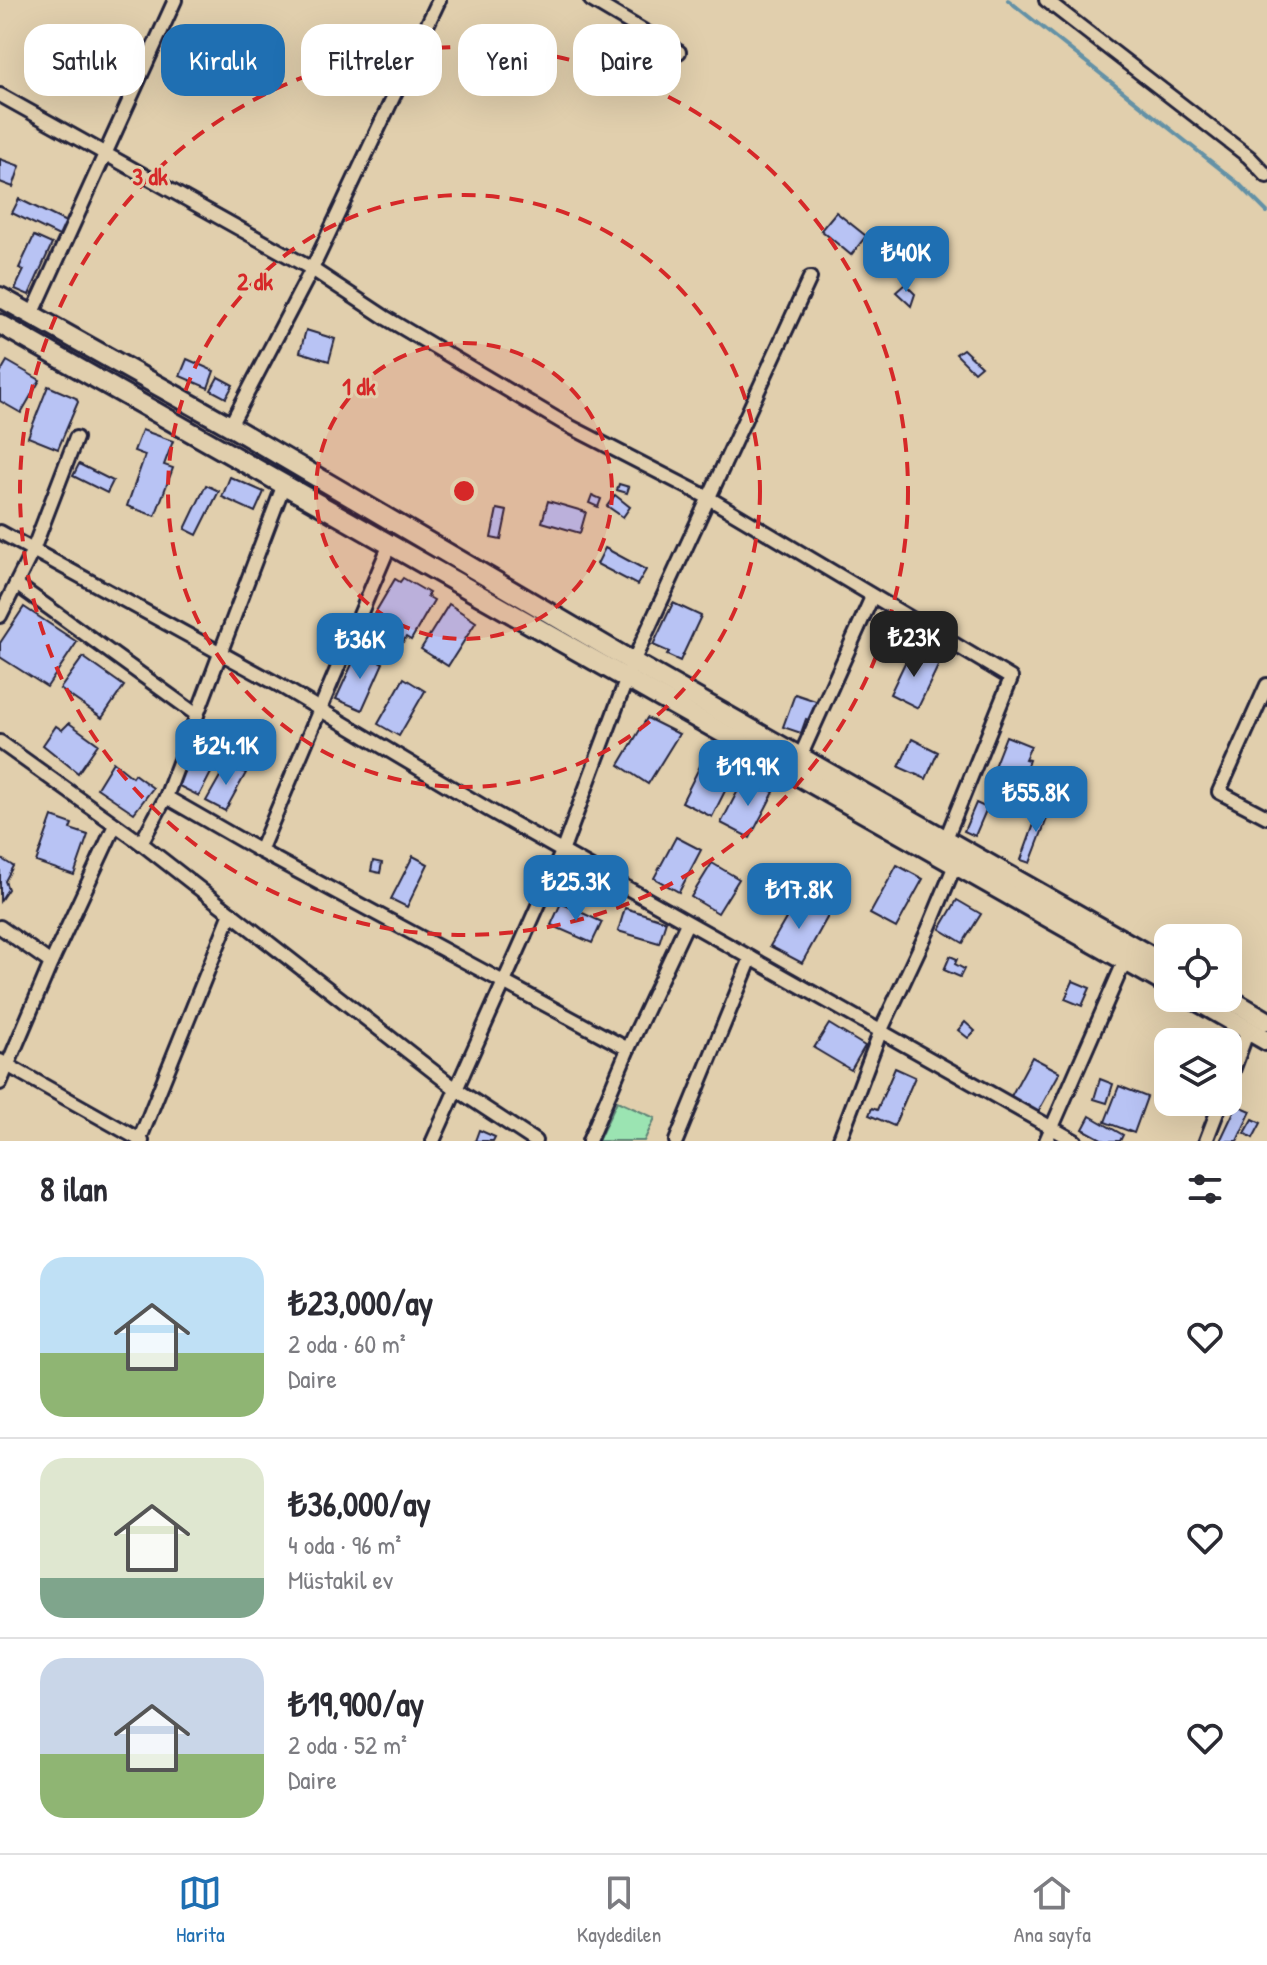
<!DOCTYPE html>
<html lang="tr">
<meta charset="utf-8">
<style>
body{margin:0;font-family:"Patrick Hand",sans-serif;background:#f7f7f7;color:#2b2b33;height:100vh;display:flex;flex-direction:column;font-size:30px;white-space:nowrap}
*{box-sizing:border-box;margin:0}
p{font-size:26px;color:#7c7c81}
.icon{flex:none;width:44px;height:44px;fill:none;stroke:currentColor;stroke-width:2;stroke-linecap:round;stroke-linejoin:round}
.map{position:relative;height:1141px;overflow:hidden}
.panel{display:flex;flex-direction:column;background:#fff;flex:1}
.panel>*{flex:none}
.banner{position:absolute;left:24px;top:24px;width:800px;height:72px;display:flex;gap:16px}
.tools{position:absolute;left:1154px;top:924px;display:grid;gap:16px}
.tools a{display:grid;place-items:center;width:88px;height:88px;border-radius:16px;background:#fff;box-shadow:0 8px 32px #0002;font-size:40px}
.price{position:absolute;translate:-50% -68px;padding:0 18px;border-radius:16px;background:#1f6fb2;color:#fff;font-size:26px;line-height:52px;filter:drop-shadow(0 2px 4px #0008)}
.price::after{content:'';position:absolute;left:50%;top:48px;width:24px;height:18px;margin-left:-12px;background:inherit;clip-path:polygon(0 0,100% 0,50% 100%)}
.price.current{background:#222;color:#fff}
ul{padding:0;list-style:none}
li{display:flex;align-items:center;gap:24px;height:200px;padding:0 40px}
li+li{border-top:2px solid #e1e1e2}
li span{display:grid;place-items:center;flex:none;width:224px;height:160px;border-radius:24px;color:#555}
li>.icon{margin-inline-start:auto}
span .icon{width:96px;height:96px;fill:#fffc;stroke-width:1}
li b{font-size:34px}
h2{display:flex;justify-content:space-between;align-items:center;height:96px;padding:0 40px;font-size:34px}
.tag{padding:0 28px;border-radius:24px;background:#fff;box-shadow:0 8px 32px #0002;font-size:28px;line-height:72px}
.tag.current{background:#1f6fb2;color:#fff}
.menu{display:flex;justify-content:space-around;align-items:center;height:112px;border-top:2px solid #e1e1e2;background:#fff;font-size:22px;color:#7c7c81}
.menu a{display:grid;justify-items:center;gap:4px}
.menu .current{color:#1f6fb2}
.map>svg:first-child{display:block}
.green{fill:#9be4b2;stroke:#5e8376;stroke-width:2}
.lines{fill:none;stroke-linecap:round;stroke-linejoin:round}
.stream{stroke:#6391a6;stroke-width:4}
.building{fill:#b8c3f4;stroke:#22223b;stroke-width:2}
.street-casing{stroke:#22223b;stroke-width:18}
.secondary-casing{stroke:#22223b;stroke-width:24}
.street{stroke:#e1cfad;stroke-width:12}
.secondary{stroke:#e1cfad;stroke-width:18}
.ring{fill:none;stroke:#d62828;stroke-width:4;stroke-dasharray:14 10}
.centre{fill:#d62828;stroke:#e1cfad;stroke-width:4}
.ring-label{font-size:24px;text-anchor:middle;font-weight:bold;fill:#d62828;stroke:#e1cfad;stroke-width:6;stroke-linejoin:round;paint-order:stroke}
</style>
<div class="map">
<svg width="1267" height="1141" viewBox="0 0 1267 1141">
<rect width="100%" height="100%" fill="#e1cfad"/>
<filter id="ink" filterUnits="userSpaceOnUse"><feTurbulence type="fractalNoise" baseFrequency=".0125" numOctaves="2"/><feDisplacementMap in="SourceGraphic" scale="16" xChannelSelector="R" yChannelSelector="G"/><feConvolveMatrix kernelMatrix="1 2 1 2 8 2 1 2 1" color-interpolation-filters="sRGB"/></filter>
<g filter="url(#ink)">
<path class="green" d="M617 1101 655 1118 644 1141H598Z"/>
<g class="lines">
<path class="stream" d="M1008 0 1238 183 1267 212"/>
</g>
<g class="building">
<path d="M0 159 20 166 13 187 0 182Z"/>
<path d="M19 199 68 223 61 237 12 213Z"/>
<path d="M836 212 866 236 851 255 821 230Z"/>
<path d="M34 236 52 244 29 295 15 289 24 270 19 268Z"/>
<path d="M905 284 915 294 911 306 896 292Z"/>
<path d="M306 330 335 339 329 361 300 352Z"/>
<path d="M963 349 981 366 974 372 956 354Z"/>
<path d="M187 359 214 371 208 388 180 376Z"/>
<path d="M7 361 40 380 21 413 0 401V373Z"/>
<path d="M218 377 233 385 226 398 211 390Z"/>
<path d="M48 386 76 398 78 402 58 449 28 437Z"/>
<path d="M142 430 173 441 164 465 173 468 155 516 127 506 145 455 134 451Z"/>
<path d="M79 464 113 481 107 493 73 476Z"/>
<path d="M230 477 264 492 255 512 222 497Z"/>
<path d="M619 484 629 487 627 493 617 490Z"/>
<path d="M206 485 219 491 197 535 185 529Z"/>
<path d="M592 495 601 499 598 507 589 503Z"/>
<path d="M615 495 630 507 623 517 607 506Z"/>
<path d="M548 501 586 512 580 533 542 522Z"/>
<path d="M497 509 507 511 501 540 491 538Z"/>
<path d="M605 548 646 570 637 585 597 564Z"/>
<path d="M403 578 429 593 427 596 434 600 411 640 406 637 403 642 375 626 377 621 372 618 395 579 400 582Z"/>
<path d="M673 603 701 616 680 661 667 655 669 652 653 645Z"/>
<path d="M449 604 476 622 448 666 421 649Z"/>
<path d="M24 607 77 642 47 687 0 657V643Z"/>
<path d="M369 625 378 629 374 636 365 632Z"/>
<path d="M911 650 939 664 918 708 890 694Z"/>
<path d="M358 651 383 663 362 710 336 699Z"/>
<path d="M83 657 124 686 102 718 60 689Z"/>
<path d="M404 678 425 691 399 736 378 724Z"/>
<path d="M795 694 819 702 812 721 806 719 801 733 783 727Z"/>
<path d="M647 718 679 734 648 784 619 765Z"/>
<path d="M69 723 98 744 78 773 43 745 56 726 62 730Z"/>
<path d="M203 735 225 746 199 796 177 785Z"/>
<path d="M1006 736 1031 746 1025 759 1029 760 1015 798 986 787Z"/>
<path d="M912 739 938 752 926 779 899 767Z"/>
<path d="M705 756 735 771 712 817 682 802Z"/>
<path d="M113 762 132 777 134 774 153 788 134 813 97 788Z"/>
<path d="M227 764 246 773 225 811 206 801Z"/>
<path d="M745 777 774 792 750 838 721 823Z"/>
<path d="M976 803 987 808 975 836 964 831Z"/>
<path d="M1041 805 1051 808 1030 863 1021 860Z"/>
<path d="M52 817 72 824 70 829 88 835 74 875 36 862Z"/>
<path d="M676 837 701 850 679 892 654 878Z"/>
<path d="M413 856 428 864 407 907 391 899Z"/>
<path d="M0 858 13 866 5 881 8 889 0 901Z"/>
<path d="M373 861 382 863 380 873 371 871Z"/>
<path d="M712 863 739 879 718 913 691 897Z"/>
<path d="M897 865 923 879 896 928 870 914Z"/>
<path d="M798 898 828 916 802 963 770 946Z"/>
<path d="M957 900 981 914 963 943 940 929Z"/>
<path d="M561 903 602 922 592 943 551 925Z"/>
<path d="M625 908 666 921 659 943 618 931Z"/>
<path d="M950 956 957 959 955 964 964 969 960 977 944 970Z"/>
<path d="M1073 981 1090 988 1082 1006 1065 999Z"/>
<path d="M965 1022 975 1031 968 1038 958 1030Z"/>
<path d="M829 1024 865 1046 851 1070 814 1048Z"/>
<path d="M1032 1057 1060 1072 1038 1112 1010 1098Z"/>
<path d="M895 1068 915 1077 894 1126 869 1115 872 1108 877 1110Z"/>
<path d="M1100 1079 1113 1084 1107 1103 1094 1099Z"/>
<path d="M1119 1086 1147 1097 1134 1133 1105 1122Z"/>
<path d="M1237 1105 1251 1111 1237 1141H1220Z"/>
<path d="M1090 1116 1123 1135 1120 1141H1105L1083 1129Z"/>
<path d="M1253 1119 1261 1123 1253 1138 1245 1133Z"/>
<path d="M479 1130 495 1137 493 1141H475Z"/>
</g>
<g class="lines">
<defs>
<g id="street">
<path d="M591 0 679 52"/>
<path d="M1046 0 1249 157 1267 176"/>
<path d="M0 95 312 269 386 318 567 425 707 497 1011 678 945 841"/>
<path d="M32 315 175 0"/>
<path d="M230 426 312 269 439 0"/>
<path d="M0 532 279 685 489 810 1075 1141"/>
<path d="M16 584 197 715"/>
<path d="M0 616 33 550 76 438"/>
<path d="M1267 685 1219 792 1267 817"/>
<path d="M0 742 141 843 456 1089 535 1141"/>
<path d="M800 757 872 597"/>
<path d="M166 797 260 851 628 1049 589 1141"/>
<path d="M141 843 166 797 284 484"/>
<path d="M260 851 390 544"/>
<path d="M0 927 51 963"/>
<path d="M628 1049 687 923"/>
<path d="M0 1061 142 1141"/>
<path d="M0 1083 51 963 115 825"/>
<path d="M1228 1084 1248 1030"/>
<path d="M139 1141 231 913"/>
<path d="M433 1141 562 852 633 662 810 278"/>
<path d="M676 1141 751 958"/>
<path d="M839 1141 881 1030 928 930 955 865"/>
<path d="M1046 1141 1125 960"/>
<path d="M1206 1141 1221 1102"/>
</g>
<g id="secondary">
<path d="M0 297 230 426 633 662 1168 966"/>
<path d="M0 324 1168 985"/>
<path d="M1192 998 1267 1041"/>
<path d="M1228 998 1267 1021"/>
</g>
</defs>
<use href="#street" class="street-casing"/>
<use href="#secondary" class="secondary-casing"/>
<use href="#street" class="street"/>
<use href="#secondary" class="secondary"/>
</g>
</g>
<circle cx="464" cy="491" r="148" fill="#d62828" fill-opacity=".12"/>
<g class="ring">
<circle cx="464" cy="491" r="148"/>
<circle cx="464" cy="491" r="296"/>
<circle cx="464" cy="491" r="444"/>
</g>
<circle cx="464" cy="491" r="12" class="centre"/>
<g class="ring-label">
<text x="150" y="185">3 dk</text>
<text x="255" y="290">2 dk</text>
<text x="359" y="395">1 dk</text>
</g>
</svg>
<div class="tools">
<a><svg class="icon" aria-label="locate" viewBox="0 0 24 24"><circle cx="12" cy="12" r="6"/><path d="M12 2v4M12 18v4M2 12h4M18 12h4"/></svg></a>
<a><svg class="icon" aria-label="layers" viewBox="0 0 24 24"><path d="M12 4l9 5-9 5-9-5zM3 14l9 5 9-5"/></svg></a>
</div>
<b class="price" style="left:906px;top:294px">₺40K</b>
<b class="price current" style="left:914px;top:679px">₺23K</b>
<b class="price" style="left:360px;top:681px">₺36K</b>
<b class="price" style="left:226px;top:787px">₺24.1K</b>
<b class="price" style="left:748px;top:808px">₺19.9K</b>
<b class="price" style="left:1036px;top:834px">₺55.8K</b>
<b class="price" style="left:576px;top:923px">₺25.3K</b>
<b class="price" style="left:799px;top:931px">₺17.8K</b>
<div class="banner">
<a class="tag">Satılık</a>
<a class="tag current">Kiralık</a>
<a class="tag">Filtreler</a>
<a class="tag">Yeni</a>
<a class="tag">Daire</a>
</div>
</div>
<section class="panel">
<h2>8 ilan<svg class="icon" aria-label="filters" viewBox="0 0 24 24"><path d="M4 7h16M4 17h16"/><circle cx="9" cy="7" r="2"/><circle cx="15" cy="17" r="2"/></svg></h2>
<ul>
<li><span style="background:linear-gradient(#bfe0f5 60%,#8fb573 0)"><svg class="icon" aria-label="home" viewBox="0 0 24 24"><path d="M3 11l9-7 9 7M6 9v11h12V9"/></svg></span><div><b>₺23,000/ay</b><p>2 oda · 60 m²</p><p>Daire</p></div><svg class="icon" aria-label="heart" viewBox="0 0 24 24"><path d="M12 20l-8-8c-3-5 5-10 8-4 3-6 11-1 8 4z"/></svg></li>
<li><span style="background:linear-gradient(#dfe7d0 75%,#7fa58c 0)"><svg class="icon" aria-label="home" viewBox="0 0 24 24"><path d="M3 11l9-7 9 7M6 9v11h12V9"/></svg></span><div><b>₺36,000/ay</b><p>4 oda · 96 m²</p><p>Müstakil ev</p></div><svg class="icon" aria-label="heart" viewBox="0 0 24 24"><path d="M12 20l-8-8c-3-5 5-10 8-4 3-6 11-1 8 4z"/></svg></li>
<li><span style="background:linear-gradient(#c9d6e8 60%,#8fb573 0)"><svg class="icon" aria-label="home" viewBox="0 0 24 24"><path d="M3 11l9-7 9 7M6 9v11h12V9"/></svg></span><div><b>₺19,900/ay</b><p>2 oda · 52 m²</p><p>Daire</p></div><svg class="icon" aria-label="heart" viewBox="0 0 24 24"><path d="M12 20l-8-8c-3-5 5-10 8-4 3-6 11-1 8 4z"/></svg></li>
</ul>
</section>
<nav class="menu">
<a class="current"><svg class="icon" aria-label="map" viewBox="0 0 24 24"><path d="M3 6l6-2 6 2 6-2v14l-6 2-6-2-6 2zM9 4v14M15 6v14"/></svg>Harita</a>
<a><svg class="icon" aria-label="saved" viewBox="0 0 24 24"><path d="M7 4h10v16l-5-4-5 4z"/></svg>Kaydedilen</a>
<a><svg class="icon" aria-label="home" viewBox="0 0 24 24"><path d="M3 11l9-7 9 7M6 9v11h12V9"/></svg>Ana sayfa</a>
</nav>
